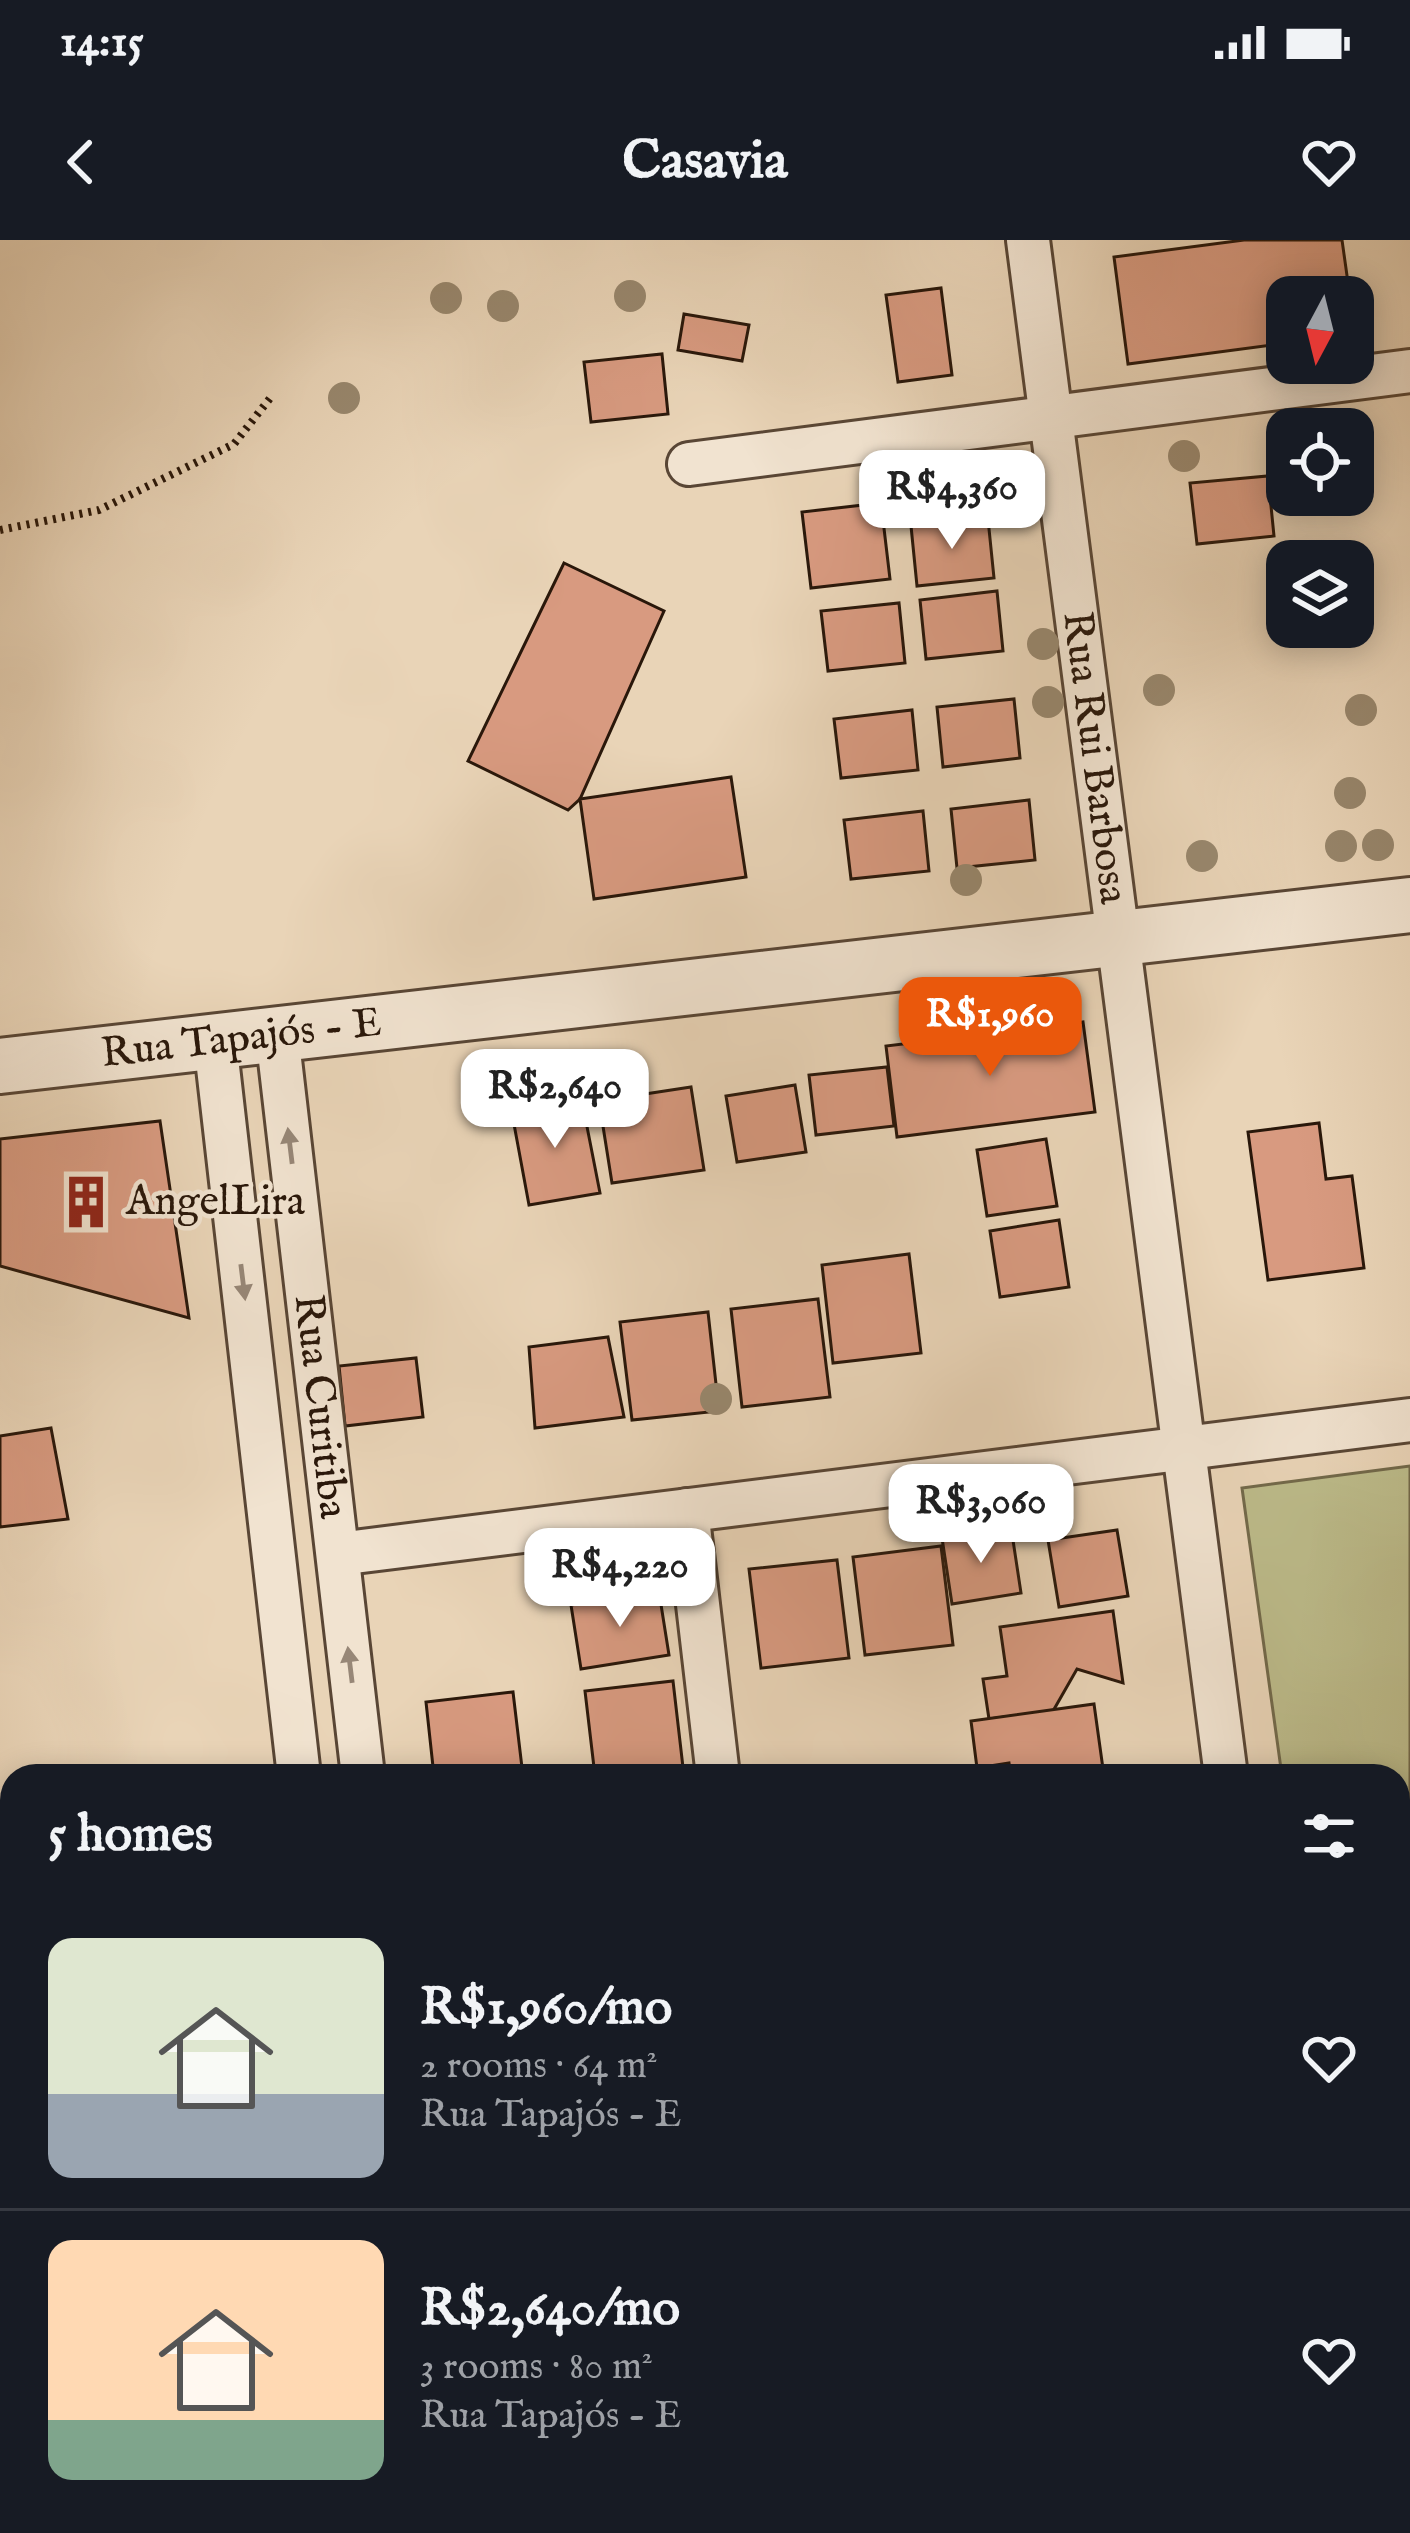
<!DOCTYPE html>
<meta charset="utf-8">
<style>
body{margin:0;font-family:"IM FELL English",serif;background:#20242c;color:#f1f3f6;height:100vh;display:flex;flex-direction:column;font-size:45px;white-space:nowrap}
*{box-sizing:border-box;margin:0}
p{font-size:39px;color:#9ea1a6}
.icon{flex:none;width:66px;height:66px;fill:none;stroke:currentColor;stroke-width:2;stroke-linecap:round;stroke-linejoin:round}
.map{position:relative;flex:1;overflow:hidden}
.details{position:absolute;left:0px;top:1524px;width:1410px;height:771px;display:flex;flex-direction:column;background:#171b24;border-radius:36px 36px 0 0;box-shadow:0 6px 30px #0003}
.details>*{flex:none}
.needle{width:78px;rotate:187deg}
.controls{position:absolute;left:1266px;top:36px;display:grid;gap:24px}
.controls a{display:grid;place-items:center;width:108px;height:108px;border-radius:24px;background:#171b24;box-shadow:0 6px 30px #0003;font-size:60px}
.price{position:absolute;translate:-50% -102px;padding:0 27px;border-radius:24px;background:#fff;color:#222;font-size:39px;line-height:78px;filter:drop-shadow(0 3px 6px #0008)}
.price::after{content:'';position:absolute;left:50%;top:72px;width:36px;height:27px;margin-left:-18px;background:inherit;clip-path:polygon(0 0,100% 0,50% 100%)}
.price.selected{background:#ea580c;color:#fff}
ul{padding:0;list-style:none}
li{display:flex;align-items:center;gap:36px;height:300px;padding:0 48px}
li+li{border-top:3px solid #363941}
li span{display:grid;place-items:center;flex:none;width:336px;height:240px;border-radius:24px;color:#555}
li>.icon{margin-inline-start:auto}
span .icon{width:144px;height:144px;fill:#fffc;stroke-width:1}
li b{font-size:51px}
h2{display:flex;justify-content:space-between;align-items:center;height:144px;padding:0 48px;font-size:51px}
.status{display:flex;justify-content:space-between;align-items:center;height:84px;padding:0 60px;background:#171b24;direction:ltr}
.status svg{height:33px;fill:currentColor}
header{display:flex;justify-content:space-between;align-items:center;height:156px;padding:0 48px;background:#171b24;font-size:54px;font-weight:800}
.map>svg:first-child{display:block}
.green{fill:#bcbb8a;stroke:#72694a;stroke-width:3}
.building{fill:#d89a80;stroke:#29170a;stroke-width:3}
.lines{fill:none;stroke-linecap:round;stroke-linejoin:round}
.minor-casing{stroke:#594635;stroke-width:48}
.tertiary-casing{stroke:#594635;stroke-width:60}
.path{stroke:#29170a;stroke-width:8;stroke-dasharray:3 6;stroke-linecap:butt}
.minor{stroke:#f1e3d0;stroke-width:42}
.tertiary{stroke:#f1e3d0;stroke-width:54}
.tree{fill:#98876d}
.oneway{fill:#978777}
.labels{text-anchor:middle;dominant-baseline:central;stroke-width:9;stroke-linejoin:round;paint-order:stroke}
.street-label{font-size:42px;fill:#29170a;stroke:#f1e3d0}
.poi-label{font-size:42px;fill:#29170a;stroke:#f1e3d0;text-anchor:start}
</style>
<div class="status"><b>14:15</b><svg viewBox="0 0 49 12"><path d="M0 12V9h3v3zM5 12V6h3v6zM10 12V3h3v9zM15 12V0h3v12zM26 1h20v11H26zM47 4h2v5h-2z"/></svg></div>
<header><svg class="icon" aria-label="back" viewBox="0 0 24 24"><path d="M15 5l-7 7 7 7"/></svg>Casavia<svg class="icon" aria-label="heart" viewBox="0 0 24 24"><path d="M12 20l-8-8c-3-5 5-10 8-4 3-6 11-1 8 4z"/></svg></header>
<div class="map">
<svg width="1410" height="2293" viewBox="0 0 1410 2293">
<rect width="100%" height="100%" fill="#e9d4b7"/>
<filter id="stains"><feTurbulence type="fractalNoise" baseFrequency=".00167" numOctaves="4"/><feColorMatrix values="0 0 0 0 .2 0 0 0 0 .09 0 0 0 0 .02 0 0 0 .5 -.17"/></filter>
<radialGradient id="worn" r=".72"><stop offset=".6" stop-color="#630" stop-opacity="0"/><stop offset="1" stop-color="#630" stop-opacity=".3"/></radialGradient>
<path class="green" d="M1410 1226V1664L1398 1666V1536H1282L1242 1248Z"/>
<g class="building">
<path d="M1244 0H1342L1350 57H1287V103L1128 124 1114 17Z"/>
<path d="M941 48 952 135 898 142 886 55Z"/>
<path d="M684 74 749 85 742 121 678 110Z"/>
<path d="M662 114 668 174 591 182 584 122Z"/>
<path d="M1268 236 1274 296 1197 304 1190 243Z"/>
<path d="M881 263 890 339 811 348 802 272Z"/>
<path d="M988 279 994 338 917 346 911 286Z"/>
<path d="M564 323 664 371 580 559 568 570 468 521Z"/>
<path d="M997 351 1003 411 926 419 920 360Z"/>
<path d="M899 363 905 423 828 431 821 371Z"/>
<path d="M1014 459 1020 518 943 527 937 467Z"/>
<path d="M912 470 918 530 841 538 834 479Z"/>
<path d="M731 537 746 637 594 659 580 559Z"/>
<path d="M1029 560 1035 620 957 628 951 569Z"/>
<path d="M923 571 929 631 851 639 844 580Z"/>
<path d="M1083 782 1095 872 897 897 886 806Z"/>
<path d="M887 827 894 886 816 895 809 835Z"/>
<path d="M795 845 806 912 737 922 726 856Z"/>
<path d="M691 847 704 930 612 943 599 861Z"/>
<path d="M581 856 600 953 529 965 511 868Z"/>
<path d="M160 881 189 1078 0 1026V899Z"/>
<path d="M1319 883 1326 939 1352 936 1364 1028 1268 1040 1248 892Z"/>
<path d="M1046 899 1057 966 987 976 977 910Z"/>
<path d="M1059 980 1069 1047 1000 1057 990 991Z"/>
<path d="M909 1014 921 1113 833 1123 822 1025Z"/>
<path d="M818 1059 830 1157 742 1167 731 1069Z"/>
<path d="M708 1072 719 1171 632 1180 620 1082Z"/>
<path d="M608 1097 624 1177 535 1188 529 1107Z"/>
<path d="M416 1118 423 1177 345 1186 339 1126Z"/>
<path d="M51 1188 68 1279 0 1287V1196Z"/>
<path d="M1011 1287 1021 1353 952 1364 942 1298Z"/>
<path d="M1117 1290 1128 1356 1059 1367 1048 1300Z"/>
<path d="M941 1306 953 1405 865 1415 853 1317Z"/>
<path d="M837 1320 849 1418 761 1428 749 1329Z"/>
<path d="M659 1352 669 1415 581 1429 571 1365Z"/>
<path d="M1113 1371 1123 1443 1077 1429 1053 1471 989 1479 983 1439 1007 1436 1000 1387Z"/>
<path d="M673 1441 684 1536H595L585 1451Z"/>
<path d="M513 1452 523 1536H434L426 1462Z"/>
<path d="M1094 1464 1104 1536H1011L1009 1523 977 1528 971 1481Z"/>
</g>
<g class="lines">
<defs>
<g id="minor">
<path id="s1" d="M1028 0 1226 1536"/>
<path d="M689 224 1410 131"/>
<path id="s2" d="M277 794 363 1536"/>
<path d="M215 801 299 1536"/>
<path d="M687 1270 718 1536"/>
<path d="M338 1314 1410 1180"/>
<path d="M385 2283 386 2293"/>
<path d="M449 2283 450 2293"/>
<path d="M807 2283 808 2293"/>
<path d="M1322 2283 1323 2293"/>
</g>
<g id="tertiary">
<path id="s3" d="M0 826 1410 665"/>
<path d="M1398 1692 1410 1691"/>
<path d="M0 1856 12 1855"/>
</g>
</defs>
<use href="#minor" class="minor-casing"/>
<use href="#tertiary" class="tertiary-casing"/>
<path class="path" d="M0 290 99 270 234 204 271 157"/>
<use href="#minor" class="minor"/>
<use href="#tertiary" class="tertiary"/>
</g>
<g class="tree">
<circle cx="630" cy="56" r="16"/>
<circle cx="446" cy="58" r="16"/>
<circle cx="503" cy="66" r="16"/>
<circle cx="344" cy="158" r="16"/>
<circle cx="1184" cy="216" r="16"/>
<circle cx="1027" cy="235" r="16"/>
<circle cx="1043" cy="404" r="16"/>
<circle cx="1159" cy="450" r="16"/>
<circle cx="1048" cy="462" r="16"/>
<circle cx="1361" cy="470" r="16"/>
<circle cx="1350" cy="553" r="16"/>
<circle cx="1378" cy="605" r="16"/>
<circle cx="1341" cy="606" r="16"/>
<circle cx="1202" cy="616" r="16"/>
<circle cx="966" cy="640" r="16"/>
<circle cx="716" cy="1159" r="16"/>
</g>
<defs><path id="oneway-solid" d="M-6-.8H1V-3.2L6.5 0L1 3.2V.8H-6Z" transform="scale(3)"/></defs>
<g class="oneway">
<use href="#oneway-solid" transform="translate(290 906) rotate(-97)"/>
<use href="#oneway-solid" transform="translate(243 1042) rotate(83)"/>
<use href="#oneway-solid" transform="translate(350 1425) rotate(-97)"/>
</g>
<defs>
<symbol id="building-bare" viewBox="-9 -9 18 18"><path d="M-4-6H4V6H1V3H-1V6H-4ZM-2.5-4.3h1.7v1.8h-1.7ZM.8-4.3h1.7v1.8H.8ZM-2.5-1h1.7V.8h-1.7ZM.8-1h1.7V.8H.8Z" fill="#8f2418" stroke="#f1e3d0" stroke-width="2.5" paint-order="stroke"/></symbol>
</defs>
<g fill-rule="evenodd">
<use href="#building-bare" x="48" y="924" width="76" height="76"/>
</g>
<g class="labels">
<g class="street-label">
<text stroke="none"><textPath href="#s1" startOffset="522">Rua Rui Barbosa</textPath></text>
<text stroke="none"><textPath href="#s3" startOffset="243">Rua Tapajós - E</textPath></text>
<text stroke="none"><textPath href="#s2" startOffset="375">Rua Curitiba</textPath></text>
</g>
<g class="poi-label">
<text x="126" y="962">AngelLira</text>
</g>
</g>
<rect width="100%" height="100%" filter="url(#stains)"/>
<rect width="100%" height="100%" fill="url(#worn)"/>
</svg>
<div class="controls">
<a><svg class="needle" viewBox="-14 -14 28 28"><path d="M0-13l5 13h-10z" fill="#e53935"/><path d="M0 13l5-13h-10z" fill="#9ea1a6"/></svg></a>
<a><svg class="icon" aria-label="locate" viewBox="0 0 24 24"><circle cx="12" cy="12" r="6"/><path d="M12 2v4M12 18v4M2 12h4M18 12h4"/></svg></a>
<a><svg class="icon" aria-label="layers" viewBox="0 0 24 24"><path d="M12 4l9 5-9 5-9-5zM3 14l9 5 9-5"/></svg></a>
</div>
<b class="price" style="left:952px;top:312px">R$4,360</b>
<b class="price selected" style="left:990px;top:839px">R$1,960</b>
<b class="price" style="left:555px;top:911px">R$2,640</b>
<b class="price" style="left:981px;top:1326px">R$3,060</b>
<b class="price" style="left:620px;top:1390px">R$4,220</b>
<section class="details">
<h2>5 homes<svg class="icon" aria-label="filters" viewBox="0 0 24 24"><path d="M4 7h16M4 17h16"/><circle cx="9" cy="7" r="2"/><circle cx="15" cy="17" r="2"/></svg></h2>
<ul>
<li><span style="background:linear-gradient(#dfe7d0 65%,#9aa5b1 0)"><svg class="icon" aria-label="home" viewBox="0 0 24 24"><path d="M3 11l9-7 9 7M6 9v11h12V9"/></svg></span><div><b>R$1,960/mo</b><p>2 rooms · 64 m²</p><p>Rua Tapajós - E</p></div><svg class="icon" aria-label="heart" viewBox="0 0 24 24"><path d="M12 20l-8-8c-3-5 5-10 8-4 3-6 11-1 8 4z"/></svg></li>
<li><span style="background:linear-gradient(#ffd9b3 75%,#7fa58c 0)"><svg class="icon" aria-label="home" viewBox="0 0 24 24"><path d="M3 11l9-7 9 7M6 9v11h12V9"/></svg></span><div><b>R$2,640/mo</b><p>3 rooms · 80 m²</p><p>Rua Tapajós - E</p></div><svg class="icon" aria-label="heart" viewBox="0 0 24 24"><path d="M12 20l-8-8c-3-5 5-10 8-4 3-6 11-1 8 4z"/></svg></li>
</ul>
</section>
</div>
